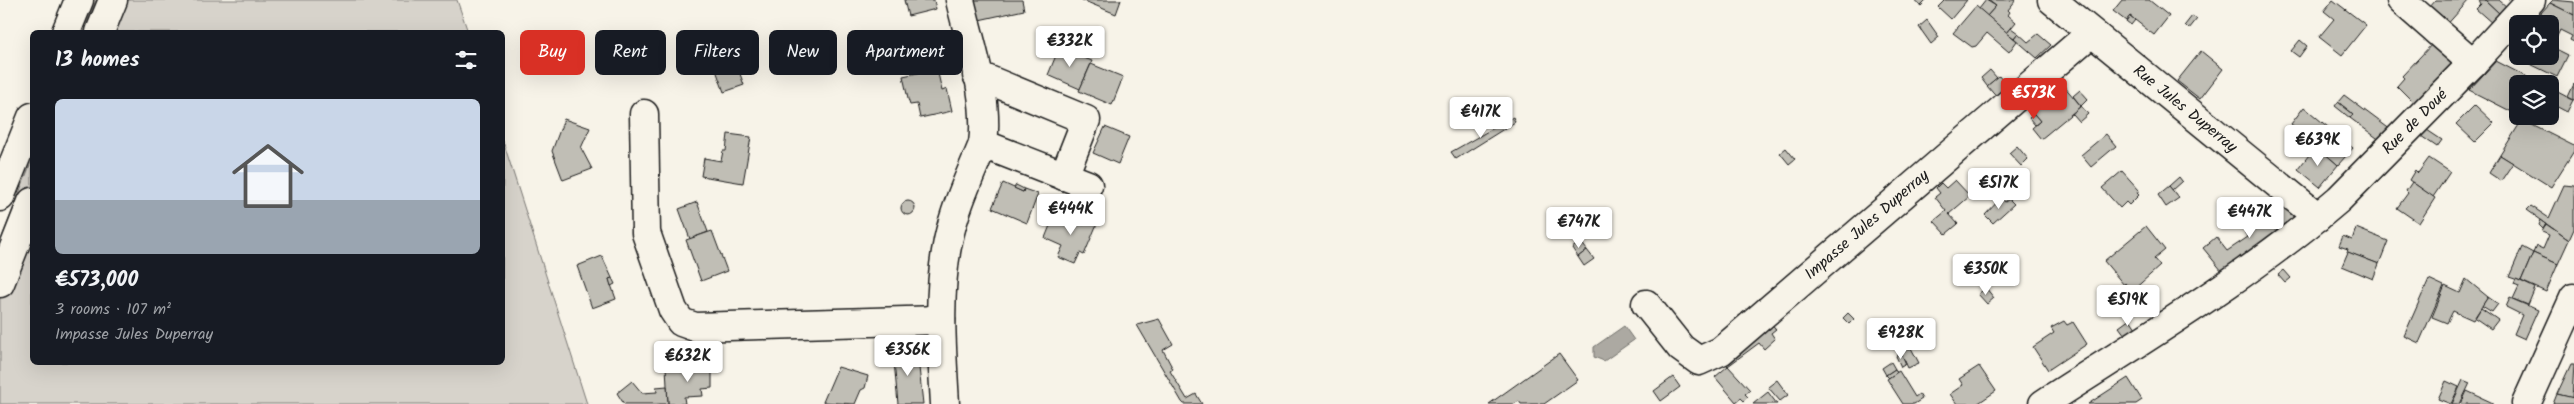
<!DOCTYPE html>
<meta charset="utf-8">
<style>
body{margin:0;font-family:Kalam,sans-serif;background:#242831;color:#f1f3f6;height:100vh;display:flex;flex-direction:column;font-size:19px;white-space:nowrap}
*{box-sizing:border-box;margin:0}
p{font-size:16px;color:#9ea1a6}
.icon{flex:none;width:28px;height:28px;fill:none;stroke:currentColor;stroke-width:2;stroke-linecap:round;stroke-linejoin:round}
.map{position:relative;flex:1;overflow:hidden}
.details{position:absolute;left:30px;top:30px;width:475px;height:335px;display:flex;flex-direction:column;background:#171b24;border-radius:8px;box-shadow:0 5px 20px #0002}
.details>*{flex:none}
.hud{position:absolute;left:520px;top:30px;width:475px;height:45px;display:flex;gap:10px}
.buttons{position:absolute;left:2509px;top:15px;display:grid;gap:10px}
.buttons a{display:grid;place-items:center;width:50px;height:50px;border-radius:8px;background:#171b24;box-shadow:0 5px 20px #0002;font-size:25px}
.price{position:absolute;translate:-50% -42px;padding:0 11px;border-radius:5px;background:#fff;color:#222;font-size:16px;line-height:32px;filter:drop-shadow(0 1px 2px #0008)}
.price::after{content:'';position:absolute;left:50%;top:30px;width:15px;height:11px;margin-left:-8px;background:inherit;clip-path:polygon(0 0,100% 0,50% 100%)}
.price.current{background:#d93025;color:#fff}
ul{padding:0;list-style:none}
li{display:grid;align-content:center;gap:10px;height:265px;padding:0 25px}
li span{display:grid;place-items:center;height:155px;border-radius:8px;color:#555}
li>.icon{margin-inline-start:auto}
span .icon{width:90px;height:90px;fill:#fffc;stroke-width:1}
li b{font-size:21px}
h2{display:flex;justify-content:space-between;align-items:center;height:60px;padding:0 25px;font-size:21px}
.tag{padding:0 18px;border-radius:8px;background:#171b24;box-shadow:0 5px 20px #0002;font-size:18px;line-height:45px}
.tag.current{background:#d93025;color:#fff}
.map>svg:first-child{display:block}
.green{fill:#d7d3cb;stroke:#7a7874}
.water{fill:#aca9a2;stroke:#72716c}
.building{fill:#c0beb5;stroke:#1c1c1c}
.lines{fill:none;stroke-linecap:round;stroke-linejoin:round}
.minor-casing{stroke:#1c1c1c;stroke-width:31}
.major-casing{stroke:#1c1c1c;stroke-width:31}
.highway-casing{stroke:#1c1c1c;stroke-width:31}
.minor{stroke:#f7f3e8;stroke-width:28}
.major{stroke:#f7f3e8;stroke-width:28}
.highway{stroke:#f7f3e8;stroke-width:28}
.labels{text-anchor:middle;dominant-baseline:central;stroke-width:4;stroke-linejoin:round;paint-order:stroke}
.street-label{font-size:16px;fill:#1c1c1c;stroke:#f7f3e8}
</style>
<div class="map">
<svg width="2574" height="404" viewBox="0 0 2574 404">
<rect width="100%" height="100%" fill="#f7f3e8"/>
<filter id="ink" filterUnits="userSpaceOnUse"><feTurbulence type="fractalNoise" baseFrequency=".02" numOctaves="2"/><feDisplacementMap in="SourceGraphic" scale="10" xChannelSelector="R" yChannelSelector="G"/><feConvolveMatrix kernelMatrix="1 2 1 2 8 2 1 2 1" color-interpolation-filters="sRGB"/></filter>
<g filter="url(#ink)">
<g class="green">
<path d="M96 0H457L468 32H83Z"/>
<path d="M503 141 587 404H0V242L32 160V362H502Z"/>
</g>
<path class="water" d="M1624 326 1634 340 1604 361 1594 357V347Z"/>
<g class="building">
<path d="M904 0H934L936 9 908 16Z"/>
<path d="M975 0H1022L1024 10 979 20Z"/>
<path d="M1082 0H1121L1116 14Z"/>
<path d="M1914 0H1927L1921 6Z"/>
<path d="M1945 0H1967L1951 19 1938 7Z"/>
<path d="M1986 0 1996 6 1987 16 1979 9Z"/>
<path d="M1988 0H2016L2008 10 2010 12 2008 15 2016 22 2007 33 1987 16 1996 6Z"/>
<path d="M2122 0H2149L2169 16 2154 35 2130 16 2126 21 2113 11Z"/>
<path d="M2333 0 2366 25 2342 55 2319 37 2334 19 2324 11Z"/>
<path d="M2436 0H2469L2444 28 2429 8Z"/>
<path d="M2485 0H2499L2508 8 2501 15Z"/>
<path d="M2485 0 2501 15 2493 24 2476 9 2481 4 2479 0Z"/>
<path d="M2553 0 2574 2V15L2550 3Z"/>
<path d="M2550 3 2574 15V42L2570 40 2572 36 2560 30 2552 47 2550 46V24H2531Z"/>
<path d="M1976 6 2017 41 2009 52 1987 33 1976 46 1972 47 1953 33Z"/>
<path d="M2130 16 2135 20 2131 25 2126 21Z"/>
<path d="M2192 16 2197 19 2189 29 2185 25Z"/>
<path d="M1927 20 1939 37 1931 44 1919 27Z"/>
<path d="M2011 28 2018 33 2014 38 2007 33Z"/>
<path d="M2018 33 2028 42 2038 34 2051 45 2037 58 2014 38Z"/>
<path d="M2300 40 2307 46 2299 57 2291 51Z"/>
<path d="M2434 42 2457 63 2416 105 2397 86 2404 78 2402 76Z"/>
<path d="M2550 46 2568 55 2557 77 2524 61 2526 56H2550Z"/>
<path d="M1059 48 1092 61 1080 89 1048 75Z"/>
<path d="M2201 51 2223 69 2200 99 2177 81Z"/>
<path d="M732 52 744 85 724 92 712 59Z"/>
<path d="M2496 61 2527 77 2523 84H2518V115L2469 90Z"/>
<path d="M1091 64 1123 77 1112 105 1079 91Z"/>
<path d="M937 69 942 91 947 89 952 111 920 118 917 104 910 105 908 99 903 76Z"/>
<path d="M1990 70 1997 78 1987 86 1981 78Z"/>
<path d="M1999 76 2011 91 1999 100 1987 86Z"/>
<path d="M2574 84V100L2568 97Z"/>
<path d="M2063 85 2081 106 2041 139 2032 128 2040 121 2032 112Z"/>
<path d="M2550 88 2573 100 2567 112 2550 103Z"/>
<path d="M2080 90 2088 99 2081 106 2073 96Z"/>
<path d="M2344 95 2391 130 2381 141 2350 118 2353 114 2338 102Z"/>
<path d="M2338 102 2353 114 2350 118 2335 106Z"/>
<path d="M2475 105 2494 123 2475 142 2456 124Z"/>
<path d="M2081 106 2088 114 2079 122 2072 114Z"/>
<path d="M2304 107 2353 148 2338 165 2291 124Z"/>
<path d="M2034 114 2040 121 2035 125 2029 118Z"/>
<path d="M1513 117 1515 122 1456 159 1451 152Z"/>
<path d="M564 119 590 128 581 148 592 169 563 180 552 151Z"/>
<path d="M2522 120 2574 146V151L2551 187 2500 155Z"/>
<path d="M1105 127 1129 137 1118 164 1093 153Z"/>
<path d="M2427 130 2442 140 2437 147 2421 136Z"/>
<path d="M728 134 751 137 743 183 701 176 704 158 721 161 723 151H726Z"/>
<path d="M2106 134 2116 146 2091 167 2081 155Z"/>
<path d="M2017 146 2028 159 2021 166 2009 153Z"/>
<path d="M2316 146 2338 165 2320 187 2298 169Z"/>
<path d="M1786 148 1795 159 1789 164 1780 153Z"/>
<path d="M2500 155 2513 163 2501 181 2489 173Z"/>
<path d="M2429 158 2450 172 2433 197 2409 180 2415 170 2418 173Z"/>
<path d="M2122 171 2139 190 2137 193 2139 195 2129 205 2126 202 2120 208 2102 188Z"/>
<path d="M2179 177 2182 181 2172 190 2169 186Z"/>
<path d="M1955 180 1970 196 1949 214 1958 224 1946 234 1934 221 1946 211 1935 197 1940 193 1936 188 1941 183 1946 188Z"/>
<path d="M2412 182 2435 198 2419 223 2397 208 2408 193 2406 191Z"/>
<path d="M1003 183 1023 192 1024 189 1038 194 1027 223 992 208Z"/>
<path d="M1016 185 1024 189 1023 192 1014 188Z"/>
<path d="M2564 185 2574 186V229L2569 240 2527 210 2531 206 2549 218Z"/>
<path d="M2169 186 2179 198 2166 207 2158 195Z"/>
<path d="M2001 198 2005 202 2009 199 2014 204 1993 223 1985 215Z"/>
<circle cx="908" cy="208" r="7"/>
<path d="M697 202 708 232 690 239 679 209Z"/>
<path d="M2277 202 2293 215V223L2222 271 2203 248 2216 237 2227 251 2248 237 2245 233 2265 219 2270 227 2279 220 2266 209Z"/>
<path d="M1055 213 1084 225 1088 215 1099 219 1084 255 1080 253 1075 264 1058 257 1063 246 1045 238Z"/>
<path d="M2541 220 2546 224 2543 229 2539 225Z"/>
<path d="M2546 224 2569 240 2558 264 2533 253 2536 246 2543 249 2549 235 2542 232Z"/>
<path d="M2146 226 2165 250 2154 259 2160 266 2132 291 2125 283 2124 285 2104 261Z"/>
<path d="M2356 228 2388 241 2379 264 2347 252 2348 249 2339 246 2343 236 2352 240Z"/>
<path d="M712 231 727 271 701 281 686 240Z"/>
<path d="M1581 242 1587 250 1578 257 1572 248Z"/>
<path d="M2522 247 2533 253 2521 281 2509 277Z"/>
<path d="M1587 250 1594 259 1584 266 1578 257Z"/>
<path d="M2348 252 2379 264 2373 279 2342 266Z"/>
<path d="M2533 253 2558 264 2546 292 2521 281Z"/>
<path d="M602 256 612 278 609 279 616 299 592 308 577 266Z"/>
<path d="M2284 270 2291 278 2285 283 2278 275Z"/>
<path d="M612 278 615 284 611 286 609 279Z"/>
<path d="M2429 279 2444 286 2419 343 2404 336Z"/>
<path d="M2466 279 2488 297 2473 320 2453 311 2447 323 2432 317 2445 286 2460 293Z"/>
<path d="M2516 279 2535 288 2528 305 2513 299 2519 286 2514 284Z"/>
<path d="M1986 288 1994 298 1987 304 1978 294Z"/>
<path d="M2488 297 2498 304 2492 312 2482 306Z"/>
<path d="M2510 298 2538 310 2525 339 2514 334 2522 315 2506 307Z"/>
<path d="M2481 308 2498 320 2491 329 2475 318Z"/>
<path d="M1848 313 1854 319 1849 324 1843 318Z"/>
<path d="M1159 319 1173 344 1163 350 1173 369 1170 371 1187 399 1196 394 1202 404H1184L1182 402 1137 325Z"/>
<path d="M1767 319 1776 329 1771 333 1775 339 1764 349 1759 343 1728 366 1721 357Z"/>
<path d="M2130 319 2136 328 2125 335 2119 327Z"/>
<path d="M2064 321 2067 325 2073 322 2087 344 2048 370 2033 347 2054 333 2051 328Z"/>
<path d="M1911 348 1919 363 1908 368 1901 353Z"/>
<path d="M917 349 923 404H898L893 351Z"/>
<path d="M1901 353 1906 364 1901 367 1896 356Z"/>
<path d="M1559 354 1578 380 1544 404H1521L1519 401 1514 404H1489Z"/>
<path d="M1891 362 1895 369 1886 375 1882 368Z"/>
<path d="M712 363V388L702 389 703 396 684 397 685 404H668L666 367 681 366 682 372 689 371V369L701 368V364Z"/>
<path d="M2571 364H2574L2572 398 2557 394Z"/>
<path d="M1728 366 1750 390 1745 394 1748 397 1744 401 1741 398 1736 402 1715 377Z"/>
<path d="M1979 366 1996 391 1977 404H1957L1950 394 1963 385 1959 379Z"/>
<path d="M838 367 868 376 865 388 861 390 855 404 823 402Z"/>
<path d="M1895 369 1897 372 1889 378 1886 375Z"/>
<path d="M1899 371 1915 397 1919 394 1922 399 1914 404H1903L1887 379Z"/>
<path d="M1673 377 1680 387 1661 401 1654 391Z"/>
<path d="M2128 378 2142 400 2136 404H2088Z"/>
<path d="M1777 380 1788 395 1780 401 1768 387Z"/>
<path d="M2463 380 2470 383 2460 404H2452Z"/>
<path d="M632 381 642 393 657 392 656 387 667 386 668 404H624L617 393Z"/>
<path d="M2446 381 2459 387 2451 404 2438 399Z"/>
<path d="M2467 391 2493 403V404H2461Z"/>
<path d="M1768 392 1777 404H1753Z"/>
<path d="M2557 394 2574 398V404H2553Z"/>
</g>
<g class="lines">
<defs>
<g id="minor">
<path d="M960 0C971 47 989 96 983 144L1088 185"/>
<path d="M2052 0 2318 217"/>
<path d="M2401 0 2473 63"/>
<path d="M977 75 1086 120 1064 176"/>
<path d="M644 114 646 233 673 310 681 322 695 327 941 320"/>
<path d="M1646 304 1681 348 1699 361 1721 351 2091 33"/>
<path d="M945 404C942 350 937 294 948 241 955 207 970 176 983 144"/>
<path d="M2043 404C2143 339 2248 277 2339 199L2473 63 2531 0"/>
</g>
<path id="major" d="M2526 404 2574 298"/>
<g id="highway">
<path d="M66 32 79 0"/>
<path d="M100 32 113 0"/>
<path d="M0 197 32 117"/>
<path d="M0 283 32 202"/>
</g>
</defs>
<use href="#minor" class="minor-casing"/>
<use href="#major" class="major-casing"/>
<use href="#highway" class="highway-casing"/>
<use href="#minor" class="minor"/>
<use href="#major" class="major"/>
<use href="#highway" class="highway"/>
</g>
</g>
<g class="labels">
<g class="street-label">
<text transform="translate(2185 109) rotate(39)">Rue Jules Duperray</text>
<text transform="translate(2415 122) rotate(-45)">Rue de Doué</text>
<text transform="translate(1867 225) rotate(-41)">Impasse Jules Duperray</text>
</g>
</g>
</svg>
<div class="buttons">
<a><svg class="icon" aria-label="locate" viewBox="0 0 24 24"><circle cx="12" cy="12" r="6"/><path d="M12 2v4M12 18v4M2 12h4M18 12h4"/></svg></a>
<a><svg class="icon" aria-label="layers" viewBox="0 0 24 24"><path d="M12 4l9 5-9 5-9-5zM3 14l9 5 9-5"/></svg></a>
</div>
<b class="price" style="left:1070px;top:68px">€332K</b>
<b class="price current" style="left:2034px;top:120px">€573K</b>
<b class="price" style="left:1481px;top:139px">€417K</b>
<b class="price" style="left:2318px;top:167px">€639K</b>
<b class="price" style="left:1999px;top:210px">€517K</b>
<b class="price" style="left:1071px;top:236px">€444K</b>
<b class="price" style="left:2250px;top:239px">€447K</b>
<b class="price" style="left:1579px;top:249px">€747K</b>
<b class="price" style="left:1986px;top:296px">€350K</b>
<b class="price" style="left:2128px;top:327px">€519K</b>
<b class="price" style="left:1901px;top:360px">€928K</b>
<b class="price" style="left:908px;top:377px">€356K</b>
<b class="price" style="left:688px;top:383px">€632K</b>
<div class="hud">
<a class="tag current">Buy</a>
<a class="tag">Rent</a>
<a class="tag">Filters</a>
<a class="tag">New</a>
<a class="tag">Apartment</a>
</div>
<section class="details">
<h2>13 homes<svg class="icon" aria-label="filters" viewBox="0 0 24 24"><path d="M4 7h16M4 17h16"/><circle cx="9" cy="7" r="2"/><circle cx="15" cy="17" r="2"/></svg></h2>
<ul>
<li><span style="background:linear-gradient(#c9d6e8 65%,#9aa5b1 0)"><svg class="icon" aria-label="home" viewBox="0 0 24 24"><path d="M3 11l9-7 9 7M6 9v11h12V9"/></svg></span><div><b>€573,000</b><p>3 rooms · 107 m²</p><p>Impasse Jules Duperray</p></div></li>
</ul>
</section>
</div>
